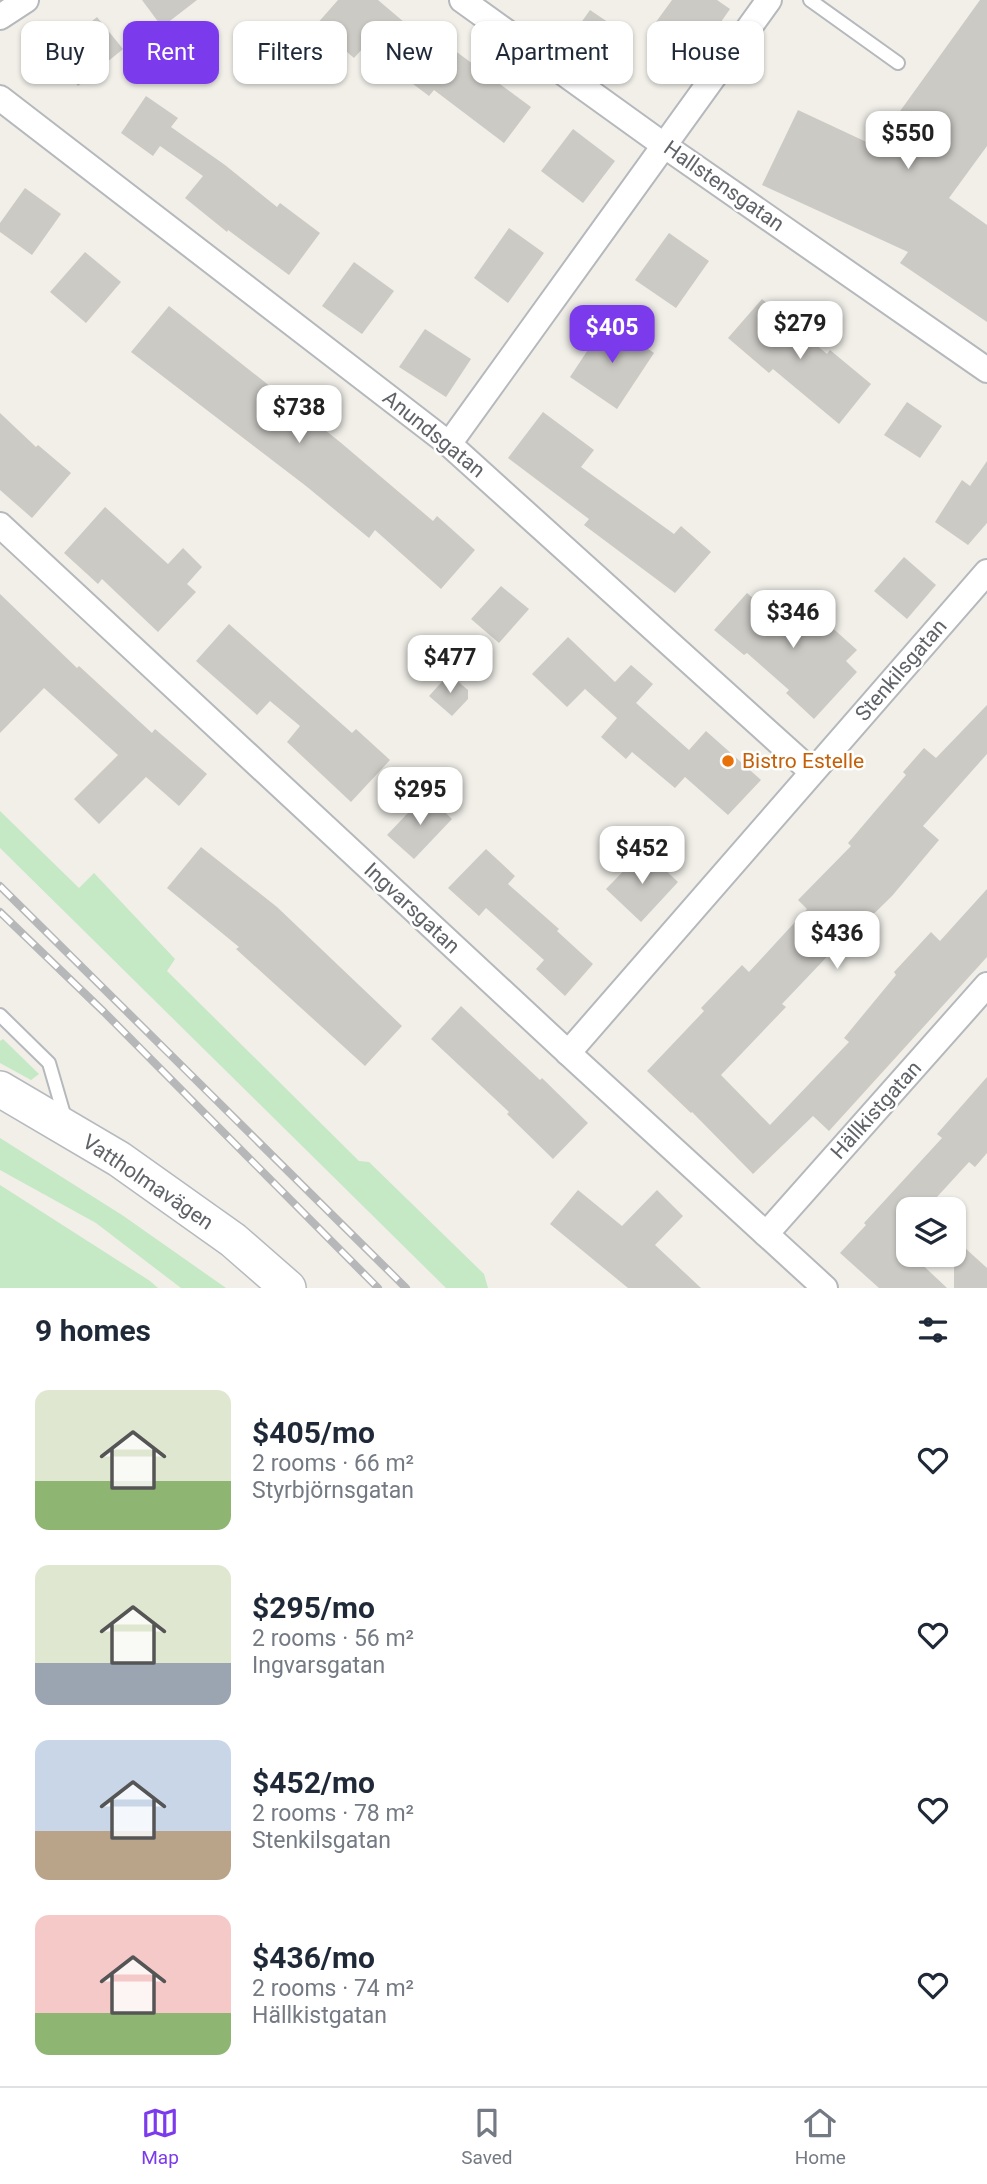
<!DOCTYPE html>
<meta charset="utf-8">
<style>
body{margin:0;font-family:Roboto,sans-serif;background:#f2f2f3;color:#1f2937;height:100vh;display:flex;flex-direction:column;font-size:26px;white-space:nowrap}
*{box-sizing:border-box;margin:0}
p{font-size:23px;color:#747a83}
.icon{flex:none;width:38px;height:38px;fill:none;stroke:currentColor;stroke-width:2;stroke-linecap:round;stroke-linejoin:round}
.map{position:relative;height:1288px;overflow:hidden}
.panel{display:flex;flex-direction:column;background:#fff;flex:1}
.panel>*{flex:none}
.banner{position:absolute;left:21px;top:21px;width:945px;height:63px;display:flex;gap:14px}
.fabs{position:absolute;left:896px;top:1197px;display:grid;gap:14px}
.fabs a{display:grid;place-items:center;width:70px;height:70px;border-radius:14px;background:#fff;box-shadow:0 2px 5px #0004;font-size:35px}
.price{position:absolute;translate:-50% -60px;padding:0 16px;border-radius:14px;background:#fff;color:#222;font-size:23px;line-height:46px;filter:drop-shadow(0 2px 4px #0008)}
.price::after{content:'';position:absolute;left:50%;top:42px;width:21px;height:16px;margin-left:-10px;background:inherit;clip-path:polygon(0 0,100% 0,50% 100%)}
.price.selected{background:#7c3aed;color:#fff}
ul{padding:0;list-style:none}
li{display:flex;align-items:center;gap:21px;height:175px;padding:0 35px}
li span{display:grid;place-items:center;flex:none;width:196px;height:140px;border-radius:14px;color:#555}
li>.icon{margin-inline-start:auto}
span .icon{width:84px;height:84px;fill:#fffc;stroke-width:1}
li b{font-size:30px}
h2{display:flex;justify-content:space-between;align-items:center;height:84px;padding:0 35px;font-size:30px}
.chip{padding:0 24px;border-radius:14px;background:#fff;box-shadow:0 2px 5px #0004;font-size:24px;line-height:63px}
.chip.selected{background:#7c3aed;color:#fff}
.tab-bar{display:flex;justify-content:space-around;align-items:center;height:98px;border-top:2px solid #e0e1e3;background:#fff;font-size:19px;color:#747a83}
.tab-bar a{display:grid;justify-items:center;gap:4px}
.tab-bar .selected{color:#7c3aed}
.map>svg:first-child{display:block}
.green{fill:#c5e8c5}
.building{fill:#cccac5}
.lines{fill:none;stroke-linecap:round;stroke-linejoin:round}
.service-casing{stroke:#b5b8bc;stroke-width:16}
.minor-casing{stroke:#b5b8bc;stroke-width:28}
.secondary-casing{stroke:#b6babf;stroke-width:38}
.service{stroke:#fff;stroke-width:12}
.minor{stroke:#fff;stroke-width:24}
.secondary{stroke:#fff;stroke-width:35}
.rail-casing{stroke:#b6b7b8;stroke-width:8}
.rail{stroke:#fff;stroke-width:5;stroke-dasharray:16;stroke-linecap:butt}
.food-dot{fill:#e8710a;stroke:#fff;stroke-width:2.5}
.labels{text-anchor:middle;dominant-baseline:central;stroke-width:5;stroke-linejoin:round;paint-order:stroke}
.street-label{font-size:21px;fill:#5f6368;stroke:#fff}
.food-label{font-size:21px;fill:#c56008;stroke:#fff;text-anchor:start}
</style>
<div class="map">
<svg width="987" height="1288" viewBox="0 0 987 1288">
<rect width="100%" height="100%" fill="#f1efe8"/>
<g class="green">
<path d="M0 811 79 888 94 873 175 959 167 971 359 1161 369 1162 484 1274 488 1288H446L0 848Z"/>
<path d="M3 1039 39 1074 31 1080 0 1063V1041Z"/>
<path d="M0 1138 122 1215 226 1288H181L96 1223 0 1170Z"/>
<path d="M0 1185 150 1281 158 1288H0Z"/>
</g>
<g class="building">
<path d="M142 0H197L162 27Z"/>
<path d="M338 0H378L418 34 423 27 531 107 504 143 434 90 429 96 364 47 354 58 316 25Z"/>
<path d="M672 0H717L730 9 700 52 656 22Z"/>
<path d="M980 0H987V146L949 198 987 225V322L900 263 908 252 762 185 798 110 875 146Z"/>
<path d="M590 10 627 35 604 69 566 44Z"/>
<path d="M97 17 123 49 78 86 52 54Z"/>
<path d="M146 96 178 118 171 127 225 165 277 207 280 203 320 233 289 275 228 230 227 232 185 198 203 176 160 146 153 156 121 133Z"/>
<path d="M573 129 615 161 583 203 541 171Z"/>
<path d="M25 188 61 214 32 255 0 232V223Z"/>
<path d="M509 228 544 253 508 303 474 278Z"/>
<path d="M669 233 709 261 676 308 635 280Z"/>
<path d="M85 252 121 282 86 323 50 292Z"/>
<path d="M354 262 394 291 362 334 322 306Z"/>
<path d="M762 299 827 354 830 350 871 384 839 424 773 369 769 373 728 338Z"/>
<path d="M169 306 340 442 433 521 437 516 475 550 441 589 375 530 369 538 306 486 131 352Z"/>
<path d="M607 321 654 353 617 409 570 377Z"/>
<path d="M425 329 471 359 446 397 399 367Z"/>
<path d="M907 402 942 426 920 458 884 435Z"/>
<path d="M543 412 594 450 581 467 674 534 681 526 711 552 675 593 584 525 589 519 508 458Z"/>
<path d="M0 413 36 447 38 445 71 473 32 518 0 490Z"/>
<path d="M987 461V523L968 545 935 522 962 480 970 486Z"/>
<path d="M105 507 168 564 183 548 202 567 187 584 196 592 158 632 102 579 98 584 64 553Z"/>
<path d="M904 557 936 585 907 619 874 591Z"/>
<path d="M501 586 529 609 499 643 471 619Z"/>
<path d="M747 593 777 619 798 597 857 650 846 661 857 672 814 719 786 693 789 690 747 653 744 655 714 630Z"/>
<path d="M0 594 77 668 79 666 152 733 155 729 207 774 179 806 146 777 99 824 74 799 118 755 44 688 0 733Z"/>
<path d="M229 624 352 733 356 729 390 760 351 802 287 742 300 726 270 701 257 715 196 661Z"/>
<path d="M568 637 615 682 631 665 653 684 636 703 689 750 706 731 761 780 728 815 685 777 675 788 632 752 626 759 601 737 617 718 585 689 567 707 532 674Z"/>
<path d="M449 674 468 690V699L452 716 429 696Z"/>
<path d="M987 705V754L923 826 939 840 892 896 842 945 840 943 782 1004 786 1007 721 1075 770 1125 849 1042 844 1038 896 975 894 972 931 932 940 941 987 889V957L829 1131 813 1116 753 1174 692 1112 691 1113 647 1071 704 1011 701 1008 742 965 749 972 807 909 798 900 851 846 848 843 906 775 903 772 924 748 936 758Z"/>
<path d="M426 794 452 819 414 859 387 835Z"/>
<path d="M201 847 277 907 402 1026 365 1066 236 949 239 947 167 888Z"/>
<path d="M486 849 515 876 508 884 559 929 557 931 593 964 565 996 536 969 544 960 486 908 479 916 448 888Z"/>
<path d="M644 850 678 882 641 922 606 889Z"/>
<path d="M461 1006 540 1080 542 1078 588 1123 553 1159 507 1114 509 1112 431 1039Z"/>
<path d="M987 1077V1153L975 1167 969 1162 926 1209H908V1231L898 1242 908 1252V1255H912L947 1288H879L840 1253 866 1225 864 1223 942 1138 937 1134Z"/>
<path d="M578 1190 622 1226 657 1190 683 1216 655 1245 701 1288H628L550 1224Z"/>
<path d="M954 1238 987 1268V1288H954Z"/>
</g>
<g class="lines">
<defs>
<g id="service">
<path d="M810 0 898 63"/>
<path d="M0 1015 49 1063 65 1118"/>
</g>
<g id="minor">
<path d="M462 0 665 146 987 370"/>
<path d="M0 17 26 0"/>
<path d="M0 98 449 444 812 772"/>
<path d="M449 444 769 0"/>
<path d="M0 525 578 1062 825 1288"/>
<path d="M568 1053 987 572"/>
<path d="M766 1234 987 985"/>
</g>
<path id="secondary" d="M0 1089 119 1159 233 1240 288 1288"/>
</defs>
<use href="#service" class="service-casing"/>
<use href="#minor" class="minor-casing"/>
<use href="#secondary" class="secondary-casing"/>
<use href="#service" class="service"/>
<use href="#minor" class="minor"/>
<use href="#secondary" class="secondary"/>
<defs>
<g id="rail">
<path d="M0 886 406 1288"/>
<path d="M0 912 104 1012 378 1288"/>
</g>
</defs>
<use href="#rail" class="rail-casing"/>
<use href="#rail" class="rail"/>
</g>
<circle class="food-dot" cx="728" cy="761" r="7"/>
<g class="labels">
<g class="street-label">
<text transform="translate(724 186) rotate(35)">Hallstensgatan</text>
<text transform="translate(434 434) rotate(39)">Anundsgatan</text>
<text transform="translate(901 670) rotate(-49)">Stenkilsgatan</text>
<text transform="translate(412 908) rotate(43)">Ingvarsgatan</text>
<text transform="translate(876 1110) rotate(-48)">Hällkistgatan</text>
<text transform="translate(148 1182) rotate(34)">Vattholmavägen</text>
</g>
<g class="food-label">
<text x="742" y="761">Bistro Estelle</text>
</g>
</g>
</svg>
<div class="fabs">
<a><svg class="icon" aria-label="layers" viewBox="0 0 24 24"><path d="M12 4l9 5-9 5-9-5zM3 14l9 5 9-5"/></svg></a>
</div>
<b class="price" style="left:908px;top:171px">$550</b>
<b class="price" style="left:800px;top:361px">$279</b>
<b class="price selected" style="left:612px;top:365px">$405</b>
<b class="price" style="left:299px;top:445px">$738</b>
<b class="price" style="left:793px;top:650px">$346</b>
<b class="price" style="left:450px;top:695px">$477</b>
<b class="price" style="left:420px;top:827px">$295</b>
<b class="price" style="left:642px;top:886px">$452</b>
<b class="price" style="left:837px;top:971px">$436</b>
<div class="banner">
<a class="chip">Buy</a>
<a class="chip selected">Rent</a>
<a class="chip">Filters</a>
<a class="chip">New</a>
<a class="chip">Apartment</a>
<a class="chip">House</a>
</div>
</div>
<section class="panel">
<h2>9 homes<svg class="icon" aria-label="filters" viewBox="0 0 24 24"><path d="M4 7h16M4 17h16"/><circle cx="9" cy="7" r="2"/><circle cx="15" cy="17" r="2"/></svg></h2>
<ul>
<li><span style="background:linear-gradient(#dfe7d0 65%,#8fb573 0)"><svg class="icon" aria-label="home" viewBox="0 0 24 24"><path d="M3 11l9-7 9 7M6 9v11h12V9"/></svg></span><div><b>$405/mo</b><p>2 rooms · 66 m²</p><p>Styrbjörnsgatan</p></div><svg class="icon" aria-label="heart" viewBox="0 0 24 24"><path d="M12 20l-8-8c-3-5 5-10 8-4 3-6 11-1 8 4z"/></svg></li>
<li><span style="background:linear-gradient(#dfe7d0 70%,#9aa5b1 0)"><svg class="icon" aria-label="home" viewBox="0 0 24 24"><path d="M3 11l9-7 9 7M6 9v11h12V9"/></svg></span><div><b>$295/mo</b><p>2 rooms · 56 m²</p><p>Ingvarsgatan</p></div><svg class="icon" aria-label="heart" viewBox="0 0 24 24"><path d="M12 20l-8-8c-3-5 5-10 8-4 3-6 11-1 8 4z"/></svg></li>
<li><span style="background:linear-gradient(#c9d6e8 65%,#b9a48a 0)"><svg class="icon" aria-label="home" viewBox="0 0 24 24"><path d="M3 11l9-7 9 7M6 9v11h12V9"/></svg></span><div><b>$452/mo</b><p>2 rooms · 78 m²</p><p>Stenkilsgatan</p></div><svg class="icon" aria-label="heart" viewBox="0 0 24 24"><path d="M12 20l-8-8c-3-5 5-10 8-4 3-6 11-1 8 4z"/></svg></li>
<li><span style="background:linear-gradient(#f6c9c9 70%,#8fb573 0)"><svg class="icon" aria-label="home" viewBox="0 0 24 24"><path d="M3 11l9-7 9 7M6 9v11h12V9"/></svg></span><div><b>$436/mo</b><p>2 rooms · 74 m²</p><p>Hällkistgatan</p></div><svg class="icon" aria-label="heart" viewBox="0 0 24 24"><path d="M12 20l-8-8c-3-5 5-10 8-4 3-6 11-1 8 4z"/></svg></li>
</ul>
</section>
<nav class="tab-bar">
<a class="selected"><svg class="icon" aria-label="map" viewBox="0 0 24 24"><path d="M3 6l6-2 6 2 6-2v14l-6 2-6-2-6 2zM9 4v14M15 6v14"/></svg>Map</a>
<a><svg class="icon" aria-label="saved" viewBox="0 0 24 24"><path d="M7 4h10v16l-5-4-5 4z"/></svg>Saved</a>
<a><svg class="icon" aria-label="home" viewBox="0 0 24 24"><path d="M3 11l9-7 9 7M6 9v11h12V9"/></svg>Home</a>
</nav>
